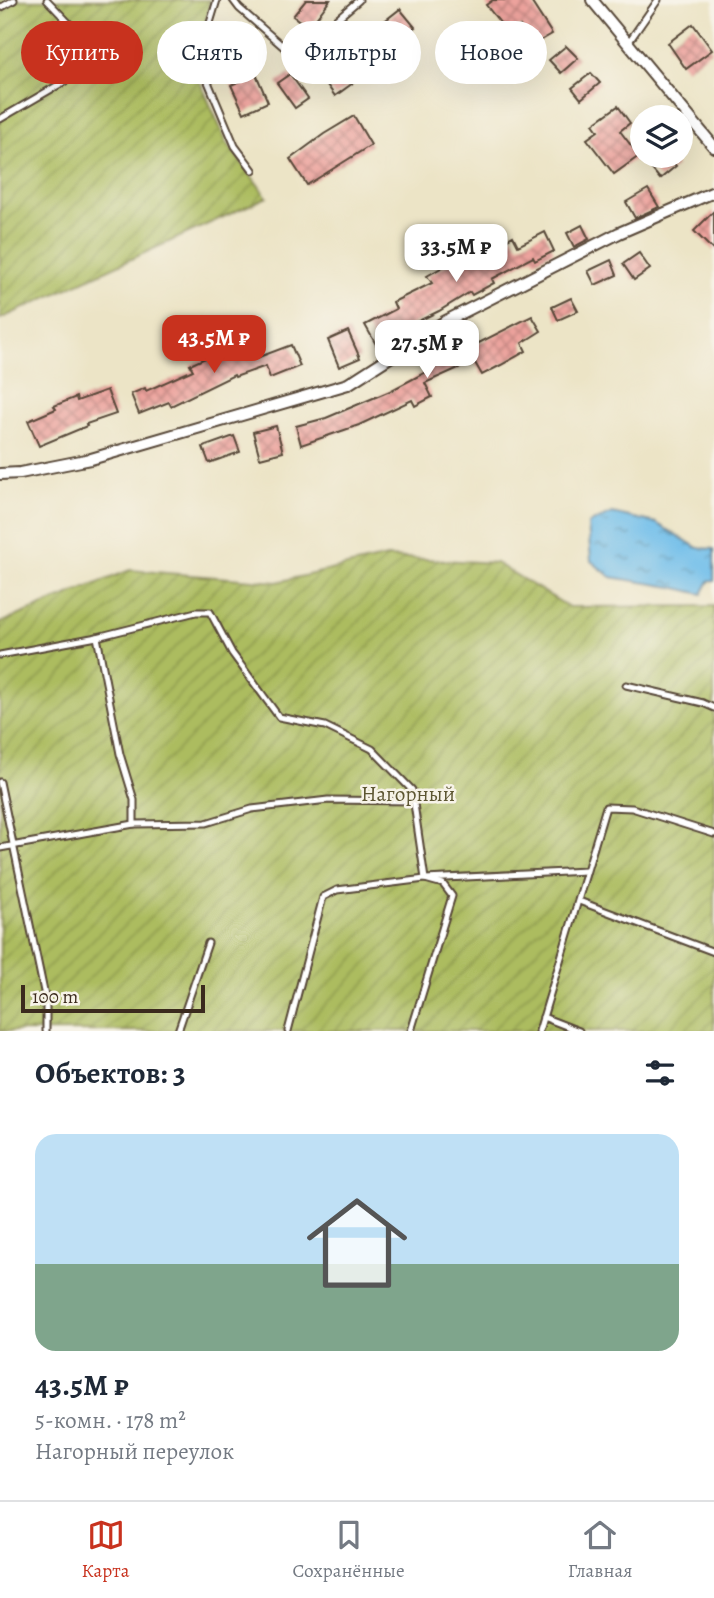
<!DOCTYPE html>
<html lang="ru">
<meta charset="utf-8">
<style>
body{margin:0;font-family:Alegreya,serif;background:#f6f6f7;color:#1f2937;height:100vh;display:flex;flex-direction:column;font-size:26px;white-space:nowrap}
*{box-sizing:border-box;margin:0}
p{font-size:23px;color:#747a83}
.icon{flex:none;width:38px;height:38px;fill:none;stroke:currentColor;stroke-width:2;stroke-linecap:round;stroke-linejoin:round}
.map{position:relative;height:1031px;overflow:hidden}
.sheet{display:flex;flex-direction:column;background:#fff;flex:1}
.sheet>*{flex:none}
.guide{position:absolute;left:21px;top:21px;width:672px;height:63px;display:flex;gap:14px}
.tools{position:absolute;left:630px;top:105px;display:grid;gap:14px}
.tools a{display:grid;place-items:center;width:63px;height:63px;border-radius:50%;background:#fff;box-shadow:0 7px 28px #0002;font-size:35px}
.scale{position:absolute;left:21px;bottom:18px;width:184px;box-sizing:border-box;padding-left:7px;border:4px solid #3b2a1e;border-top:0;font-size:19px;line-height:24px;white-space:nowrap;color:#3b2a1e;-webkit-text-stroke:5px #f7f3e8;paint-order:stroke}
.price{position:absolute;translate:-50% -60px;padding:0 16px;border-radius:14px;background:#fff;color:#222;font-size:23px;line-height:46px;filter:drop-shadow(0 2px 4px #0008)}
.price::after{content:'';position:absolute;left:50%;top:42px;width:21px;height:16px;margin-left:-10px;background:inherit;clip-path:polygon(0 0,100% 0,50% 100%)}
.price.selected{background:#c8321e;color:#fff}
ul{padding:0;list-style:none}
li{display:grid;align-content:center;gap:14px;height:371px;padding:0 35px}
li+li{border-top:2px solid #e0e1e3}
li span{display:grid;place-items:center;height:217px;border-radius:21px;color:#555}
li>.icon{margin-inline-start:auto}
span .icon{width:126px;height:126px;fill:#fffc;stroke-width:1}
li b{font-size:30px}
h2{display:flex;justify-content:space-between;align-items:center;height:84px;padding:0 35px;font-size:30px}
.chip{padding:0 24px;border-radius:32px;background:#fff;box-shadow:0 7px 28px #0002;font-size:24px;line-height:63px}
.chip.selected{background:#c8321e;color:#fff}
.menu{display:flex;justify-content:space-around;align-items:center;height:98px;border-top:2px solid #e0e1e3;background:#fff;font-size:19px;color:#747a83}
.menu a{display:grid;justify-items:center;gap:4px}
.menu .selected{color:#c8321e}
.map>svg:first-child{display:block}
.garden{fill:url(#garden-furrows);stroke:#74733e;stroke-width:2}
.water{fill:url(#water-ripples);stroke:#567484;stroke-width:2}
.building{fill:url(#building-cross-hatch)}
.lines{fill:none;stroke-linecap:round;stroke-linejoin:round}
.lane-casing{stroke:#564637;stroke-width:9}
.street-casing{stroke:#564637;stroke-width:14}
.lane{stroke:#fff;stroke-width:5}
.street{stroke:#fff;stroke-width:10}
.labels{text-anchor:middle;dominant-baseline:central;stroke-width:5;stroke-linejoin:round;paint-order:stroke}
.park-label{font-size:21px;fill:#5d5632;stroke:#f7f3e8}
</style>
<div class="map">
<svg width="714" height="1031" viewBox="0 0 714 1031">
<defs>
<pattern id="garden-furrows" width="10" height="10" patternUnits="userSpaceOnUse" patternTransform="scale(1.75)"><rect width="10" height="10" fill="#acbc5f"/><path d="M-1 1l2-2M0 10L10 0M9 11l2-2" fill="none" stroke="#8d994e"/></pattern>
<pattern id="water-ripples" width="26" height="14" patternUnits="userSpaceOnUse" patternTransform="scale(1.75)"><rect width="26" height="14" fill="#70beea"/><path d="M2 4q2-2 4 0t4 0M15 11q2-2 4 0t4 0" fill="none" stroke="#5d9bbd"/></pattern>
<pattern id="building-cross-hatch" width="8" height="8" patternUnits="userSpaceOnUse" patternTransform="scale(1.75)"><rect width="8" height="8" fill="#eca29c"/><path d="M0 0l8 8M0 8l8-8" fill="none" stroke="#c0847f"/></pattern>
</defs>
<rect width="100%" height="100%" fill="#f7f3e8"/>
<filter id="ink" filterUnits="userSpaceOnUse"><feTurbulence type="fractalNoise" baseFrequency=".0143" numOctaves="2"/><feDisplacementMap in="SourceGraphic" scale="14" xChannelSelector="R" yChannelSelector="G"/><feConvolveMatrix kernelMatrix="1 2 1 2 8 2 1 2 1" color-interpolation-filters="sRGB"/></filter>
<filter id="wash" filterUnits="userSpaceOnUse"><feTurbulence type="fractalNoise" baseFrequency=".00686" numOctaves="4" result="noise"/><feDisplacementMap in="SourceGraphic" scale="28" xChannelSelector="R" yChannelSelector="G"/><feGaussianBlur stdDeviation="1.57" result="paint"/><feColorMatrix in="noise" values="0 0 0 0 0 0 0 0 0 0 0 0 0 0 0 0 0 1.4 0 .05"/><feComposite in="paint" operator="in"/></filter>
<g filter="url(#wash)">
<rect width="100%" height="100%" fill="#ece4c6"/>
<g class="garden">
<path d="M0 0H210L196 73 227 143 267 197 0 319Z"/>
<path d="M387 557 496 563 569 607 714 606V1031H0V623L130 570 277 582Z"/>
</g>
<path class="water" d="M612 513 656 523 698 548 714 549V581H709L702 594 672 587 611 577 591 561 588 524Z"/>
<g id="blocks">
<g class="building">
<path d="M306 0H330L309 28 293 16Z"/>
<path d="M493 0H530L552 34 533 45 520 26 509 34 486 5Z"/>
<path d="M400 9 415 27 350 78 353 83 335 96 315 68 333 55 336 59Z"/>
<path d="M693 24 712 50 686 69 668 43Z"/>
<path d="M566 46 578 58 561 73 549 60Z"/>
<path d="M591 73 600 83 581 99 572 88Z"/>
<path d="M256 74 268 102 244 113 231 85Z"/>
<path d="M290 74 308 99 295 108 277 83Z"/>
<path d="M618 106 630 123 620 131 639 156 614 174 587 139 598 131 593 124Z"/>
<path d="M354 116 371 145 307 185 290 159 324 134Z"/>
<path d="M664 156H667L676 166 660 179 650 167Z"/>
<path d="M648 189 659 207 635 218 626 202Z"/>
<path d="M714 211V251L694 231Z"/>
<path d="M582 225 589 239 574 247 567 233Z"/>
<path d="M545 232 554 251 535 261 533 257 492 279 494 283 472 295 470 292 439 311 394 333 396 339 378 348 365 325 396 309 393 302 432 283 427 276 474 249 478 256 513 236 518 246Z"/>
<path d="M639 253 650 269 634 280 623 264Z"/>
<path d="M611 260 617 275 595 285 588 271Z"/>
<path d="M571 298 578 311 558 320 552 307Z"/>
<path d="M532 316 541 331 522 343 526 351 501 365 482 375 474 361 425 383 432 397 415 406 412 400 359 425 301 445 296 426 326 418 390 391 428 371 423 360 450 348 453 356Z"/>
<path d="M348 331 360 358 339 367 328 340Z"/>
<path d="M249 344 254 359 291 345 300 366 270 378 266 366 235 377 234 375 171 406 169 402 139 414 131 394 145 388 146 391 193 370 190 365 216 353 217 355Z"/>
<path d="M107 390 116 414 86 424 87 426 39 446 28 421 56 409 54 406 76 397 77 401Z"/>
<path d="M276 426 283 452 260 458 253 432Z"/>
<path d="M234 436 240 452 209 463 203 447Z"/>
</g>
</g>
</g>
<g filter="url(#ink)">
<use href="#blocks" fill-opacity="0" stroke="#564637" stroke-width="2"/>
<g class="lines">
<defs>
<g id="lane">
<path d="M217 0 206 36 203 70 235 146 253 170"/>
<path d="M233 0 239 8 286 49 298 52 359 0"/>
<path d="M0 8 14 0"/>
<path d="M628 43 658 0"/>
<path d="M0 119 103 59 47 0"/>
<path d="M97 637 120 754 134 800V824"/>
<path d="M0 655 97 637 196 612H210L232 653 279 717 325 726 372 749 412 790 425 879 443 884 452 896 411 1031"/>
<path d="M626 685 703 703 714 708"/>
<path d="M0 782 46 1001V1031"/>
<path d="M0 848 134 824 206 823 252 809 328 800 415 801"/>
<path d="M579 901 714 952"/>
<path d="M543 1017 579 1031"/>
<path d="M178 1031 208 943"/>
<path d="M288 1031 323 897 337 890 425 879 586 871"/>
<path d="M539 1031 606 807 632 808 714 834"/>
</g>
<g id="street">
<path d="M592 0 714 147"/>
<path d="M0 474 20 473 91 459 348 384 446 321 619 233 714 192"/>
</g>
</defs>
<use href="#lane" class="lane-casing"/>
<use href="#street" class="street-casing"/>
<use href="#lane" class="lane"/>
<use href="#street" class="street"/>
</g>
</g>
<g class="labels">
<g class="park-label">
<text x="408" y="794">Нагорный</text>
</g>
</g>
</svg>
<div class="tools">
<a><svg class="icon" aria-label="layers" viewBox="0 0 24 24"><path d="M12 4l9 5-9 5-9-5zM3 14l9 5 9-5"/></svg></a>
</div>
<div class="scale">100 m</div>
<b class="price" style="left:456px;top:284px">33.5M ₽</b>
<b class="price selected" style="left:214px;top:375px">43.5M ₽</b>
<b class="price" style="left:427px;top:380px">27.5M ₽</b>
<div class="guide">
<a class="chip selected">Купить</a>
<a class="chip">Снять</a>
<a class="chip">Фильтры</a>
<a class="chip">Новое</a>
</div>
</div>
<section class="sheet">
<h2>Объектов: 3<svg class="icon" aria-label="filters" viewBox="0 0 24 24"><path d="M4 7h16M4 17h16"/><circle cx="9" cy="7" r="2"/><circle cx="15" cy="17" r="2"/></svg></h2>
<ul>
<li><span style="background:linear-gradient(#bfe0f5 60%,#7fa58c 0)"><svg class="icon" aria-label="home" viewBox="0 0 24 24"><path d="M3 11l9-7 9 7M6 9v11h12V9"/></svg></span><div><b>43.5M ₽</b><p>5-комн. · 178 m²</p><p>Нагорный переулок</p></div></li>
</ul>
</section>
<nav class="menu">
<a class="selected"><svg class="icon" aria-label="map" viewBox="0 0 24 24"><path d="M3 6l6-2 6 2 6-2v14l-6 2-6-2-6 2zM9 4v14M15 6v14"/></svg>Карта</a>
<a><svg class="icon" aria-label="saved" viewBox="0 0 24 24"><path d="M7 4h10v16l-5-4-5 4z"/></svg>Сохранённые</a>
<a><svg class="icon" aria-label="home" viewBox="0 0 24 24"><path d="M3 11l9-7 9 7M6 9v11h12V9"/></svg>Главная</a>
</nav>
